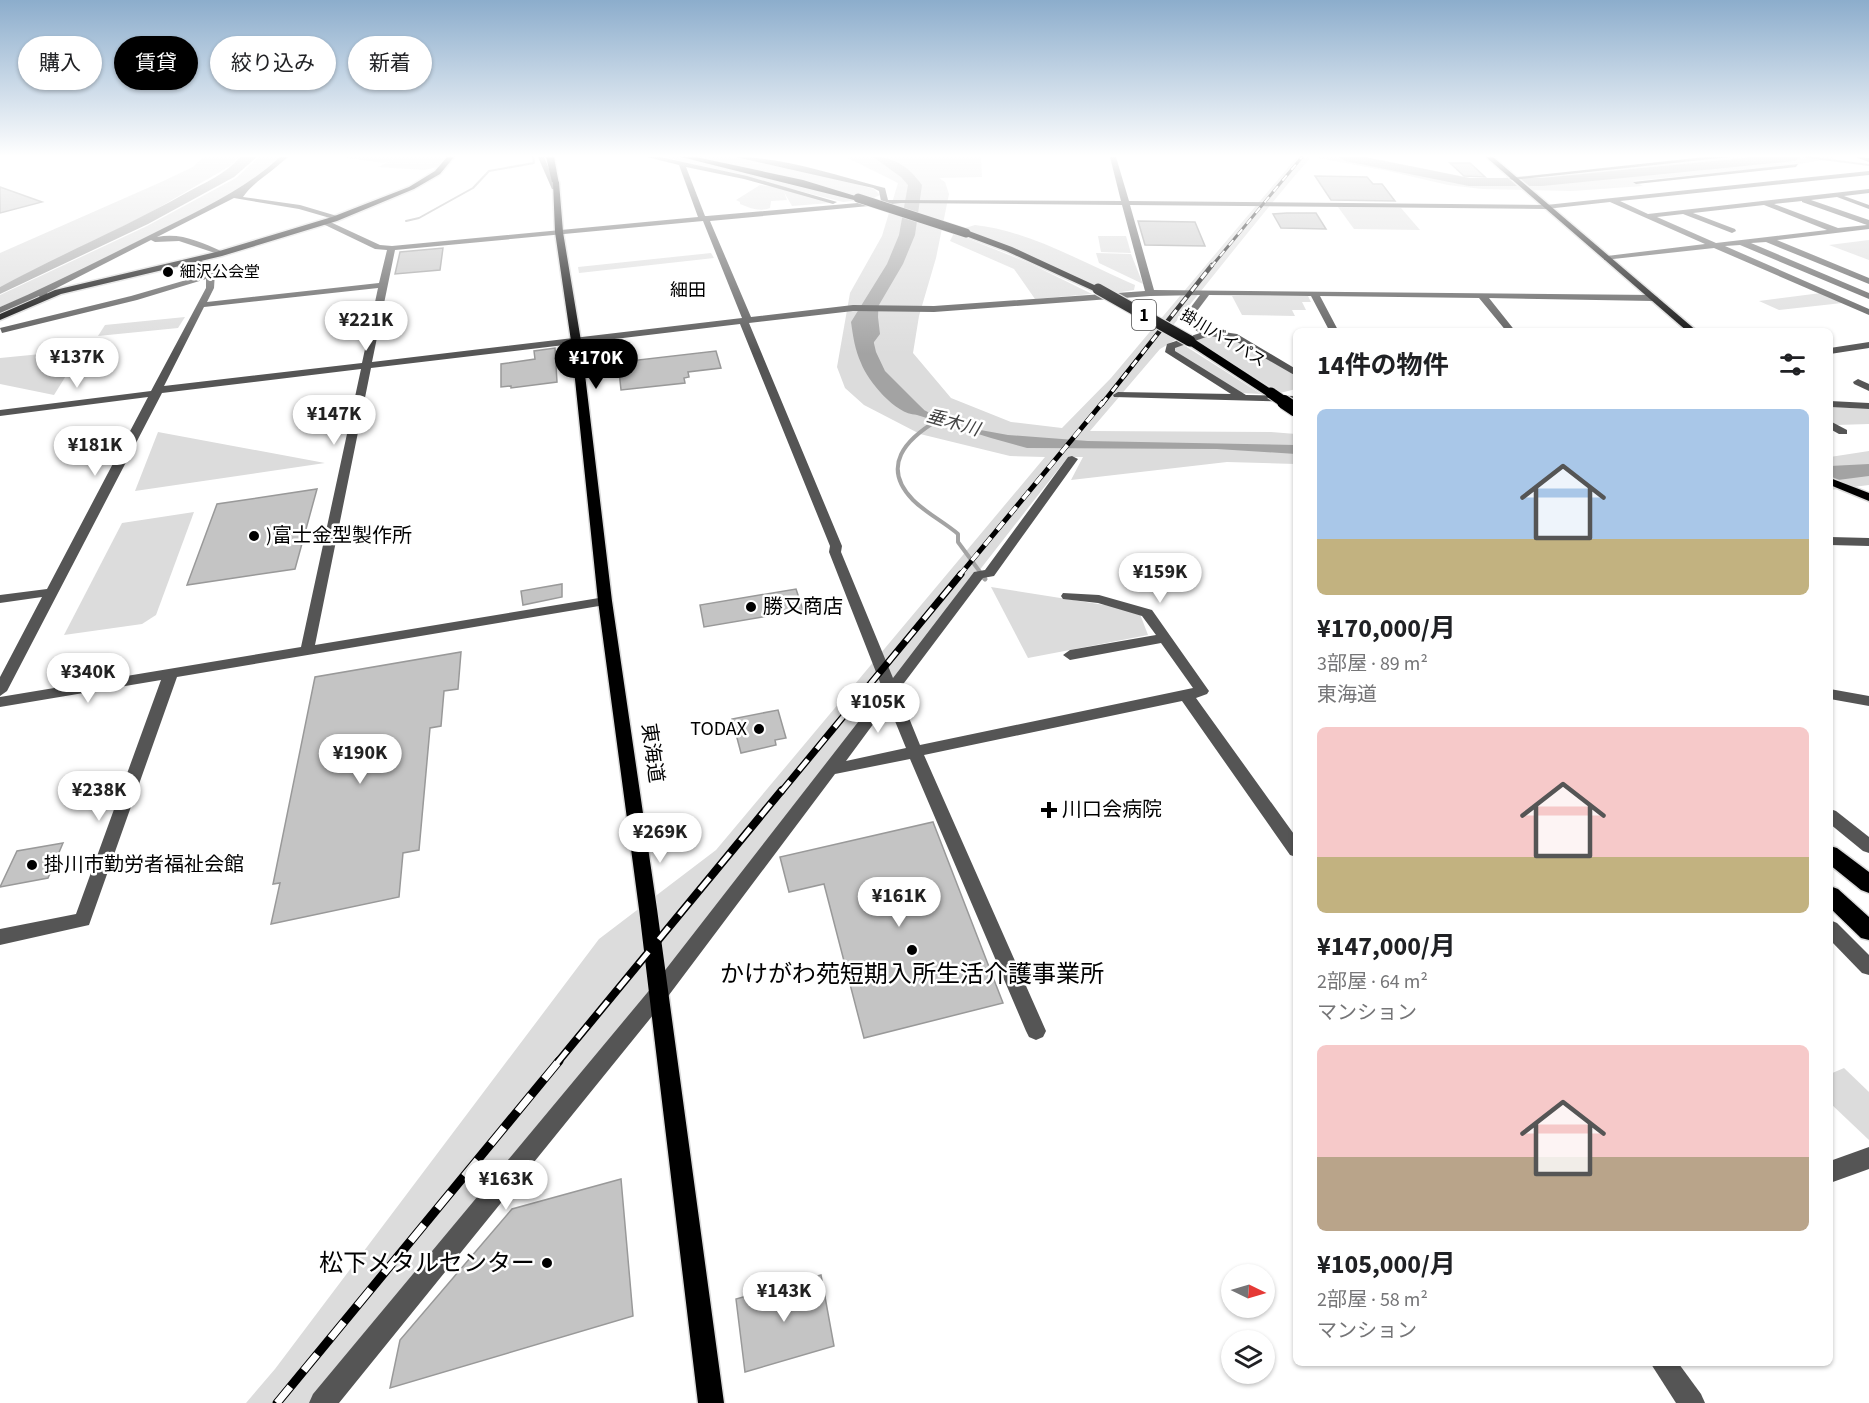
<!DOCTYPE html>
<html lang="ja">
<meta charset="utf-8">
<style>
body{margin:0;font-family:"Source Sans 3","Noto Sans JP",sans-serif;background:#f6f6f6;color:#202124;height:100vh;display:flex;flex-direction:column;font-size:22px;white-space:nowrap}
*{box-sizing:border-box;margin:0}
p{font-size:20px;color:#757577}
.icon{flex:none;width:33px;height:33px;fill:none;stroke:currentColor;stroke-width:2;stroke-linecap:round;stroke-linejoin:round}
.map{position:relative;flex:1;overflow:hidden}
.side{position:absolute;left:1293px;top:328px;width:540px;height:1038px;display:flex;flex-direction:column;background:#fff;border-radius:9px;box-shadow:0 2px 4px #0004}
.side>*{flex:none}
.top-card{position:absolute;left:18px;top:36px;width:570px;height:54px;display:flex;gap:12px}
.needle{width:39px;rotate:95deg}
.controls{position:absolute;left:1221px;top:1264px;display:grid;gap:12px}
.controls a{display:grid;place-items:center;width:54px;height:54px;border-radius:50%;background:#fff;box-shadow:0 2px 4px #0004;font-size:30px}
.price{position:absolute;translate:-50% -51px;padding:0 14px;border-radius:21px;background:#fff;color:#222;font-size:20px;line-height:39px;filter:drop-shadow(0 2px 3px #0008)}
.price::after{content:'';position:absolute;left:50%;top:36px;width:18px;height:14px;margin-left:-9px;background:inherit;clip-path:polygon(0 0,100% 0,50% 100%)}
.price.selected{background:#000;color:#fff}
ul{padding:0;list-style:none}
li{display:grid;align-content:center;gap:12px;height:318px;padding:0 24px}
li span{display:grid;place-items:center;height:186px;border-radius:9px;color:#555}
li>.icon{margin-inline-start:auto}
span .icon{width:108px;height:108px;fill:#fffc;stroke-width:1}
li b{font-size:26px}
h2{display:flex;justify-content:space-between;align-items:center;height:72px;padding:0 24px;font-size:26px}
.chip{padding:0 21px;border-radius:27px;background:#fff;box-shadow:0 2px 4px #0004;font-size:21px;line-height:54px}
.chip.selected{background:#000;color:#fff}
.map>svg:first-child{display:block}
.green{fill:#dcdcdc}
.water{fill:#a3a3a3}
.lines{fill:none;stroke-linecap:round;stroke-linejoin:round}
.stream-far2{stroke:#a3a3a3;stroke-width:2}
.stream-far1{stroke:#a3a3a3;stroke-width:4}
.stream{stroke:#a3a3a3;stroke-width:5}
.river{fill:#a3a3a3;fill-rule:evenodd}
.building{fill:#c4c4c4;stroke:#999;stroke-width:1.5}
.major-casing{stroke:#dbdbdb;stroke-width:3}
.highway-casing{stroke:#dbdbdb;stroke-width:3}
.minor{fill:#555;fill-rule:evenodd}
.major{fill:#000;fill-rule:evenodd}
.highway{fill:#000;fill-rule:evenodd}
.rail-far5-casing{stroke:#000;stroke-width:3}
.rail-far4-casing{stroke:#000;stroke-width:4.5}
.rail-far3-casing{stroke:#000;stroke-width:5}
.rail-far2-casing{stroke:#000;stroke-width:7}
.rail-far1-casing{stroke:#000;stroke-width:8}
.rail-casing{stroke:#000;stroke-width:9}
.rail-far5{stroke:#fff;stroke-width:2;stroke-dasharray:7;stroke-linecap:butt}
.rail-far4{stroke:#fff;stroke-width:3;stroke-dasharray:8;stroke-linecap:butt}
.rail-far3{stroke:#fff;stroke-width:4;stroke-dasharray:10;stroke-linecap:butt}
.rail-far2{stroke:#fff;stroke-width:4.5;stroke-dasharray:14;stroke-linecap:butt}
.rail-far1{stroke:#fff;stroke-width:5;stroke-dasharray:16;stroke-linecap:butt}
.rail{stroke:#fff;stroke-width:7;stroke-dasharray:21;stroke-linecap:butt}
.highway-bridge-far2-casing{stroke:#dbdbdb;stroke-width:10;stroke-linecap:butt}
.highway-bridge-far1-casing{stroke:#dbdbdb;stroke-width:13;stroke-linecap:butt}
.highway-bridge-casing{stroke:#dbdbdb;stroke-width:16;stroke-linecap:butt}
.highway-bridge-far2{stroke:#000;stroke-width:9}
.highway-bridge-far1{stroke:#000;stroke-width:11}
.highway-bridge{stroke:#000;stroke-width:14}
.poi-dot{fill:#000;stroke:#fff;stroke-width:2}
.labels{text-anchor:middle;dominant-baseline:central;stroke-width:5;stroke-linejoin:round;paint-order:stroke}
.far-poi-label{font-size:16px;fill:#000;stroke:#fff;text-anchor:start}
.far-street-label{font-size:16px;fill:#000;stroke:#fff}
.far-quarter-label{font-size:18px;fill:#000;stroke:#fff}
.shield{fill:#fff;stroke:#4c4c4c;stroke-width:1.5}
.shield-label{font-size:18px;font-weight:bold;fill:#000}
.far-water-label{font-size:18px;font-style:italic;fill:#444;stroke:#fff}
.poi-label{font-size:20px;fill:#000;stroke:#fff;text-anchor:start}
.street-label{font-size:20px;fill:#000;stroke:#fff}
.near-poi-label{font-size:24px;fill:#000;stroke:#fff}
</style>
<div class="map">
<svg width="1869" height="1403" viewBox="0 0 1869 1403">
<rect width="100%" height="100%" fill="#fff"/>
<g class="green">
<path d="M203 157H239L230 166 148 214 0 287V253L159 183 193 167Z"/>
<path d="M259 157H289L249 187 69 278 0 307V295L147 226 236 178Z"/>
<path d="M340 157H444L440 166 425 170 378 167 396 158 384 163Z"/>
<path d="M665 157H733L826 176 874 189 880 195 871 199 843 202Z"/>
<path d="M846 157H981L982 177 939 178 945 182 949 194 936 258 919 316 913 353 951 398 1011 422 1062 428 1111 378 1297 157H1311C1262 213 1217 272 1170 329L1177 339 1160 349 1090 431 1271 432 1296 434V464L1227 462 1071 480 1083 457H1068C895 677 726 901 549 1118 470 1214 390 1308 310 1403H246L275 1369 599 939 716 850 1045 457 1010 456 920 434 864 405 845 388 837 367 850 293 882 236 898 183Z"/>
<path d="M1313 157H1365L1481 180 1727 157H1840L1787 166 1633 181 1643 186 1572 191 1482 189 1448 185 1388 171Z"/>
<path d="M760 185 782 188 830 203 792 206 784 192 787 200 771 201 770 208C759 212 750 208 740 204V202L736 200Z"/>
<path d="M1338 207 1401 208 1420 230 1354 229Z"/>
<path d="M975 225C1027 230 1086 264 1135 285L1134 290 1115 293 965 228Z"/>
<path d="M954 233 1029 263 1092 294 1035 299 1014 269 950 241Z"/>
<path d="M1098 236H1126L1131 253 1101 252Z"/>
<path d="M1869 240V260L1829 245Z"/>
<path d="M711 253 714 258 579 273 578 267Z"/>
<path d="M1096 253 1131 254 1143 284 1099 263Z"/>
<path d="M1821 293 1842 303 1779 310 1759 301Z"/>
<path d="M1232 296H1308L1311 302H1302L1306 310H1292L1295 316 1242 315Z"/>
<path d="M185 317 178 328 98 336 105 325Z"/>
<path d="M1214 335 1230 337 1290 372 1296 377V389L1280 393 1196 340Z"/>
<path d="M1182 344 1261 394 1241 393 1177 353 1173 350 1175 346Z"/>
<path d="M82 350 54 395 0 384V358Z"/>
<path d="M1830 407 1869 409V424L1836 425 1830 421Z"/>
<path d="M158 432 325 463 135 491Z"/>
<path d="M1869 451V485L1830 490V457Z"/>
<path d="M194 512 156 615 142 624 64 635 122 523Z"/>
<path d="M991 587 1111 606 1140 614 1148 635 1028 658Z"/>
<path d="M1844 1068 1869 1092V1140L1830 1103V1074Z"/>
</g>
<g class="water">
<path d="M240 157H257L234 177 148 224 0 294V287C61 254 126 227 186 193 204 183 226 174 240 157Z"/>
<path d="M879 291 878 317 880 334 871 346 882 372 924 410 953 425 1008 435 1088 441 1296 445V454L1217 449 1027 448 991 438 917 415 885 388 869 363 854 322 866 301Z"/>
<path d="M1869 464V476L1830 481V466Z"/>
</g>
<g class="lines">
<g class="stream-far2">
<path d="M1806 157 1869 165"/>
<path d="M406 221 419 218 473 188 489 171 534 163 533 157"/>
</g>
<path class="stream-far1" d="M938 420C906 439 880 466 913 500 926 513 944 522 958 534V542L983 576"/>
<path class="stream" d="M981 574 985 579"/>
<g class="river">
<path d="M873 157C895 157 909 167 922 185L915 235 903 264 869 322 876 352 885 371 924 410 921 414C900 420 868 382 861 363 855 350 853 336 851 322L887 264 899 235 908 185 901 177Z"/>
<path d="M1339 157H1365L1469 178H1542L1753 157H1801L1795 161 1542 186H1469L1345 161Z"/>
</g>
</g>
<g class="building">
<path d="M1450 163H1470L1485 177 1464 176Z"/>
<path d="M1315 176 1367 177 1373 184H1382L1395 201 1331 200Z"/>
<path d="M0 187 42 202 0 213Z"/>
<path d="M1287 213H1316L1326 229 1281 228 1273 214Z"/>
<path d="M1138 221 1195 222 1205 246 1145 245Z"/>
<path d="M443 248 440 270 395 274 400 252Z"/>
<path d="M555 348 557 382 511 388V386L501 387V364L535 359 534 351Z"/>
<path d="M630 351V361L716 351 721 368 688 372 689 377 684 378 685 383 621 390 617 352Z"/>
<path d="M317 489 295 569 187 585 217 504Z"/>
<path d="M562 584V597L523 605 521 591Z"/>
<path d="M796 589 803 610 704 627 700 605Z"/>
<path d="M461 652 458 689 444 691 441 726 430 728 419 850 403 853 399 897 271 924 280 883 273 884 315 677Z"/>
<path d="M778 710 786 738 775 740 776 745 741 753 732 719Z"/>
<path d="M933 822 1003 1003 864 1038 824 884 789 892 780 857Z"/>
<path d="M63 843 48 878 0 887 17 851Z"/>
<path d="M621 1179 633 1316 390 1388 400 1340 512 1209Z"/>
<path d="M821 1275 834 1346 745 1372 736 1299Z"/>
</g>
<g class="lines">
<defs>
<g id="major">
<path d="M447 157H454L440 174 414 189 337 221 222 256 61 294 0 320V314L55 290 216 252 332 217 409 187 435 171Z"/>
<path d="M1486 157H1493L1698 332H1688Z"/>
<path d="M556 180 559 182 563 232 581 341 612 601 657 909 724 1403H698L639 909 598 601 571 341 555 232 553 182Z"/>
<path d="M1830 478 1869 493V501L1830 485Z"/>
</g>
<g id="highway">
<path d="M546 157H554L559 184 552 182Z"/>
<path d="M681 157H696L803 180 862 198 858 201Z"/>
<path d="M963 231H969L1012 247 1103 289 1094 291 1006 251 963 235Z"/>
<path d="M1190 338 1194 339 1277 393 1271 397 1267 396 1186 343 1184 341Z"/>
<path d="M1830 846 1837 848 1869 872V893L1861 890 1830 865Z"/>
<path d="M1830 886 1838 889 1869 917V940L1861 938 1830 908Z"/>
</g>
</defs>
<use href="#major" class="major-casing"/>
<use href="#highway" class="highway-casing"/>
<g class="minor">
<path d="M280 157H287C273 172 254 181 243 197L300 205 337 216V220L299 209 234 198 157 237C180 232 201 242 221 251V255L179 241 155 242 151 240 47 293V299H41L39 296 0 313V307C51 285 100 260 150 235 195 212 242 192 280 157Z"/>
<path d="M538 157H544L558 190 552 189Z"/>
<path d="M647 157H660L747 176 837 202 833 204 744 179 686 167 705 216H707L881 201 879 191 873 188 735 157C782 157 832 174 877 186L885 188 888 200 1121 201 1110 157H1116L1129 201 1546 205 1869 171V175L1620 201 1648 214 1869 189V193L1844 196 1869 205V209L1837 197 1811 200 1869 220V229L1777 240 1869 278V284L1766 242 1751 243 1869 293V299L1740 245 1725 246 1869 309V315L1714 248 1604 260V256H1607L1705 244 1610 202 1546 209 1130 205 1154 290 1654 295 1658 298 1654 301 1489 298 1516 332H1507L1479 298 1320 296 1339 332H1330L1311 296 1209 295 1197 311 1195 322 1210 330 1237 334 1296 369V376L1232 339 1209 336 1175 348V351L1246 395 1296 396V402L1114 397 1113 395 1118 392 1231 394 1165 352 1167 344 1200 333 1185 323 1188 311 1200 295 1150 296 934 312 853 311 749 323 842 546 841 552 893 678 974 572 985 570 1068 457 1072 456 1078 459 994 576 983 578 898 691 920 745 1193 688 1161 643 1070 660 1063 655 1070 650 1156 635 1142 616 1098 603 1063 599 1061 596 1063 593 1099 595 1152 610 1209 691 1207 694 1196 698 1296 837V857L1290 855 1182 701 924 755 1046 1031 1043 1037 1036 1040 1029 1037 1026 1031 910 759 835 774 666 999 339 1403H309L313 1394 652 987 883 690 829 552 830 546 740 324 371 368 315 645 605 597 612 601 605 605 177 677 89 925 0 945V929L76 914 161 680 0 707V697L301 647 361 369 162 393 7 691 0 696V677L42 597 0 603V595L47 589 148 397 0 416V410L151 391 206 288V279L137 300 2 333 0 328 131 296 207 274 194 259 198 257 215 272 214 288 207 302 379 283 387 250 375 249 323 224V220H326L380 245 392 246 698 217 679 165ZM1802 201V202L1867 225 1838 228 1774 204ZM901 203 1122 205 1145 291 934 306 853 305 751 317 710 221ZM1764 205 1827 230 1716 243 1657 217 1683 214 1732 233 1736 231 1735 229 1693 213ZM703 221 742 318 372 362 395 250ZM378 288 362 363 164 386 204 307ZM888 704 906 748 846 761Z"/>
<path d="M1705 157H1730L1512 180 1509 178Z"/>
<path d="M1857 157 1869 158V162L1858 158Z"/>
<path d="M1798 164 1796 167 1636 184 1633 182Z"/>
<path d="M1869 342V348L1830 354V348Z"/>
<path d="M1858 379 1869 384V391L1854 384 1853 382Z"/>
<path d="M1830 401 1869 403V409L1830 407Z"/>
<path d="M1830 421 1847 430V434H1839L1830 429Z"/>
<path d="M1830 537 1869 538V546L1830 545Z"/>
<path d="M1830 689 1869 696V706L1830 699Z"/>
<path d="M1830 809 1836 811 1869 837V853L1863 851 1830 824Z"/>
<path d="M1830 920 1837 923 1869 955V975L1862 973 1830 940Z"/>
<path d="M1869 1147V1169L1830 1183V1161Z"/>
<path d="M1651 1364H1679L1701 1394 1705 1403H1676Z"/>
</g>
<use href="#major" class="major"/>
<use href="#highway" class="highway"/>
<defs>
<path id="rail-far5" d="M1211 267 1302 157"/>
<path id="rail-far4" d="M1102 404 1212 265"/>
<path id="rail-far3" d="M959 576 1103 402"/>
<path id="rail-far2" d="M781 792 961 574"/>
<path id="rail-far1" d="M557 1063 782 790"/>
<path id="rail" d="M277 1403 559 1061"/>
</defs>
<use href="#rail-far5" class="rail-far5-casing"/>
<use href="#rail-far4" class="rail-far4-casing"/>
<use href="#rail-far3" class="rail-far3-casing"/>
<use href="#rail-far2" class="rail-far2-casing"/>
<use href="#rail-far1" class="rail-far1-casing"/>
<use href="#rail" class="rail-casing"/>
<use href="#rail-far5" class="rail-far5"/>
<use href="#rail-far4" class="rail-far4"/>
<use href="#rail-far3" class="rail-far3"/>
<use href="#rail-far2" class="rail-far2"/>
<use href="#rail-far1" class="rail-far1"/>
<use href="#rail" class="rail"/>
<defs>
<path id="highway-bridge-far2" d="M858 198 966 233"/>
<g id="highway-bridge-far1">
<path d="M1098 289 1190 341"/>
<path d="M1271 393 1287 404"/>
</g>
<path id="highway-bridge" d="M1284 402 1296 410"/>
</defs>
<use href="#highway-bridge-far2" class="highway-bridge-far2-casing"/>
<use href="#highway-bridge-far1" class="highway-bridge-far1-casing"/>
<use href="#highway-bridge" class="highway-bridge-casing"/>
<use href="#highway-bridge-far2" class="highway-bridge-far2"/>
<use href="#highway-bridge-far1" class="highway-bridge-far1"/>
<use href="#highway-bridge" class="highway-bridge"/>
</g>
<linearGradient id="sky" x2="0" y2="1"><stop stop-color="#8cadcc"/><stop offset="0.44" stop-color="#fff"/><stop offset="1" stop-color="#fff" stop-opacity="0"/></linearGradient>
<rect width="1869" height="354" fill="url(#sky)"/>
<g class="poi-dot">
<circle cx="168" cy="272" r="6"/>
<circle cx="254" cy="536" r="6"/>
<circle cx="751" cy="607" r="6"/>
<circle cx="759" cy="729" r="6"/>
<path d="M1046 801h6v6h6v6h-6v6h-6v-6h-6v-6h6z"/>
<circle cx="32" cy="865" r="6"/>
<circle cx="912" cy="950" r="6"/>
<circle cx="547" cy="1263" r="6"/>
</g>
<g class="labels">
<g class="far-poi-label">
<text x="180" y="272">細沢公会堂</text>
</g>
<g class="far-street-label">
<text transform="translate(1223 338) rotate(31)">掛川バイパス</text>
</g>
<g class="far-quarter-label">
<text x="688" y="290">細田</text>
</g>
<rect class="shield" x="1132" y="300" width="24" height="30" rx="4.5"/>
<g class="shield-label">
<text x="1144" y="315">1</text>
</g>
<g class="far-water-label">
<text transform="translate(953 423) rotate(16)">垂木川</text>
</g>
<g class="poi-label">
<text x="266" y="536">)富士金型製作所</text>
<text x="763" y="607">勝又商店</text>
<text x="747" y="729" text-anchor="end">TODAX</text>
<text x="1062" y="810">川口会病院</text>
<text x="44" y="865">掛川市勤労者福祉会館</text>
</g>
<g class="street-label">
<text transform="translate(652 753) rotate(82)">東海道</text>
</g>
<g class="near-poi-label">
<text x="912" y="974">かけがわ苑短期入所生活介護事業所</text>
<text x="535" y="1263" text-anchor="end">松下メタルセンター</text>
</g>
</g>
</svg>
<div class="controls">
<a><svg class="needle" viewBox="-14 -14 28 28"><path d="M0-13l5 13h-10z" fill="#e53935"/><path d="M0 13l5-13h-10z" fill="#757577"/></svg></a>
<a><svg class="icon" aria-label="layers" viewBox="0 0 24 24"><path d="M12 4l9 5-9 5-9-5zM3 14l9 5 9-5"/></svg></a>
</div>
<b class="price" style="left:366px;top:352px">¥221K</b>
<b class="price" style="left:77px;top:389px">¥137K</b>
<b class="price selected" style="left:596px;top:390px">¥170K</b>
<b class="price" style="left:334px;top:446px">¥147K</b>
<b class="price" style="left:95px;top:477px">¥181K</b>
<b class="price" style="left:1160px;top:604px">¥159K</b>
<b class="price" style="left:88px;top:704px">¥340K</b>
<b class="price" style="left:878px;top:734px">¥105K</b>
<b class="price" style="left:360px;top:785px">¥190K</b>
<b class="price" style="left:99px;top:822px">¥238K</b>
<b class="price" style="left:660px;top:864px">¥269K</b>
<b class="price" style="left:899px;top:928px">¥161K</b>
<b class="price" style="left:506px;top:1211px">¥163K</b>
<b class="price" style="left:784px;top:1323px">¥143K</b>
<div class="top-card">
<a class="chip">購入</a>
<a class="chip selected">賃貸</a>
<a class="chip">絞り込み</a>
<a class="chip">新着</a>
</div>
<section class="side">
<h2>14件の物件<svg class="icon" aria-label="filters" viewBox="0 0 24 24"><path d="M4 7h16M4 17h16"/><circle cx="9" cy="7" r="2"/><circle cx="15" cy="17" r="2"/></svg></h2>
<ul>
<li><span style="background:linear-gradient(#a9c7e8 70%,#c2b280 0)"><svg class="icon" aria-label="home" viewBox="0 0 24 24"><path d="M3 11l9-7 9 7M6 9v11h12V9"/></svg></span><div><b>¥170,000/月</b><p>3部屋 · 89 m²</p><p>東海道</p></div></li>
<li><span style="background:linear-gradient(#f6c9c9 70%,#c2b280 0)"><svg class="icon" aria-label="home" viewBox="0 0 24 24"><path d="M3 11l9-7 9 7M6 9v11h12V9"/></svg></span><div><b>¥147,000/月</b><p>2部屋 · 64 m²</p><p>マンション</p></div></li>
<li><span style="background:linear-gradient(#f6c9c9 60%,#b9a48a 0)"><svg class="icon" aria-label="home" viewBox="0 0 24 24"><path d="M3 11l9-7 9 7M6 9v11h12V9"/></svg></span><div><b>¥105,000/月</b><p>2部屋 · 58 m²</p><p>マンション</p></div></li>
</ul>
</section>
</div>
